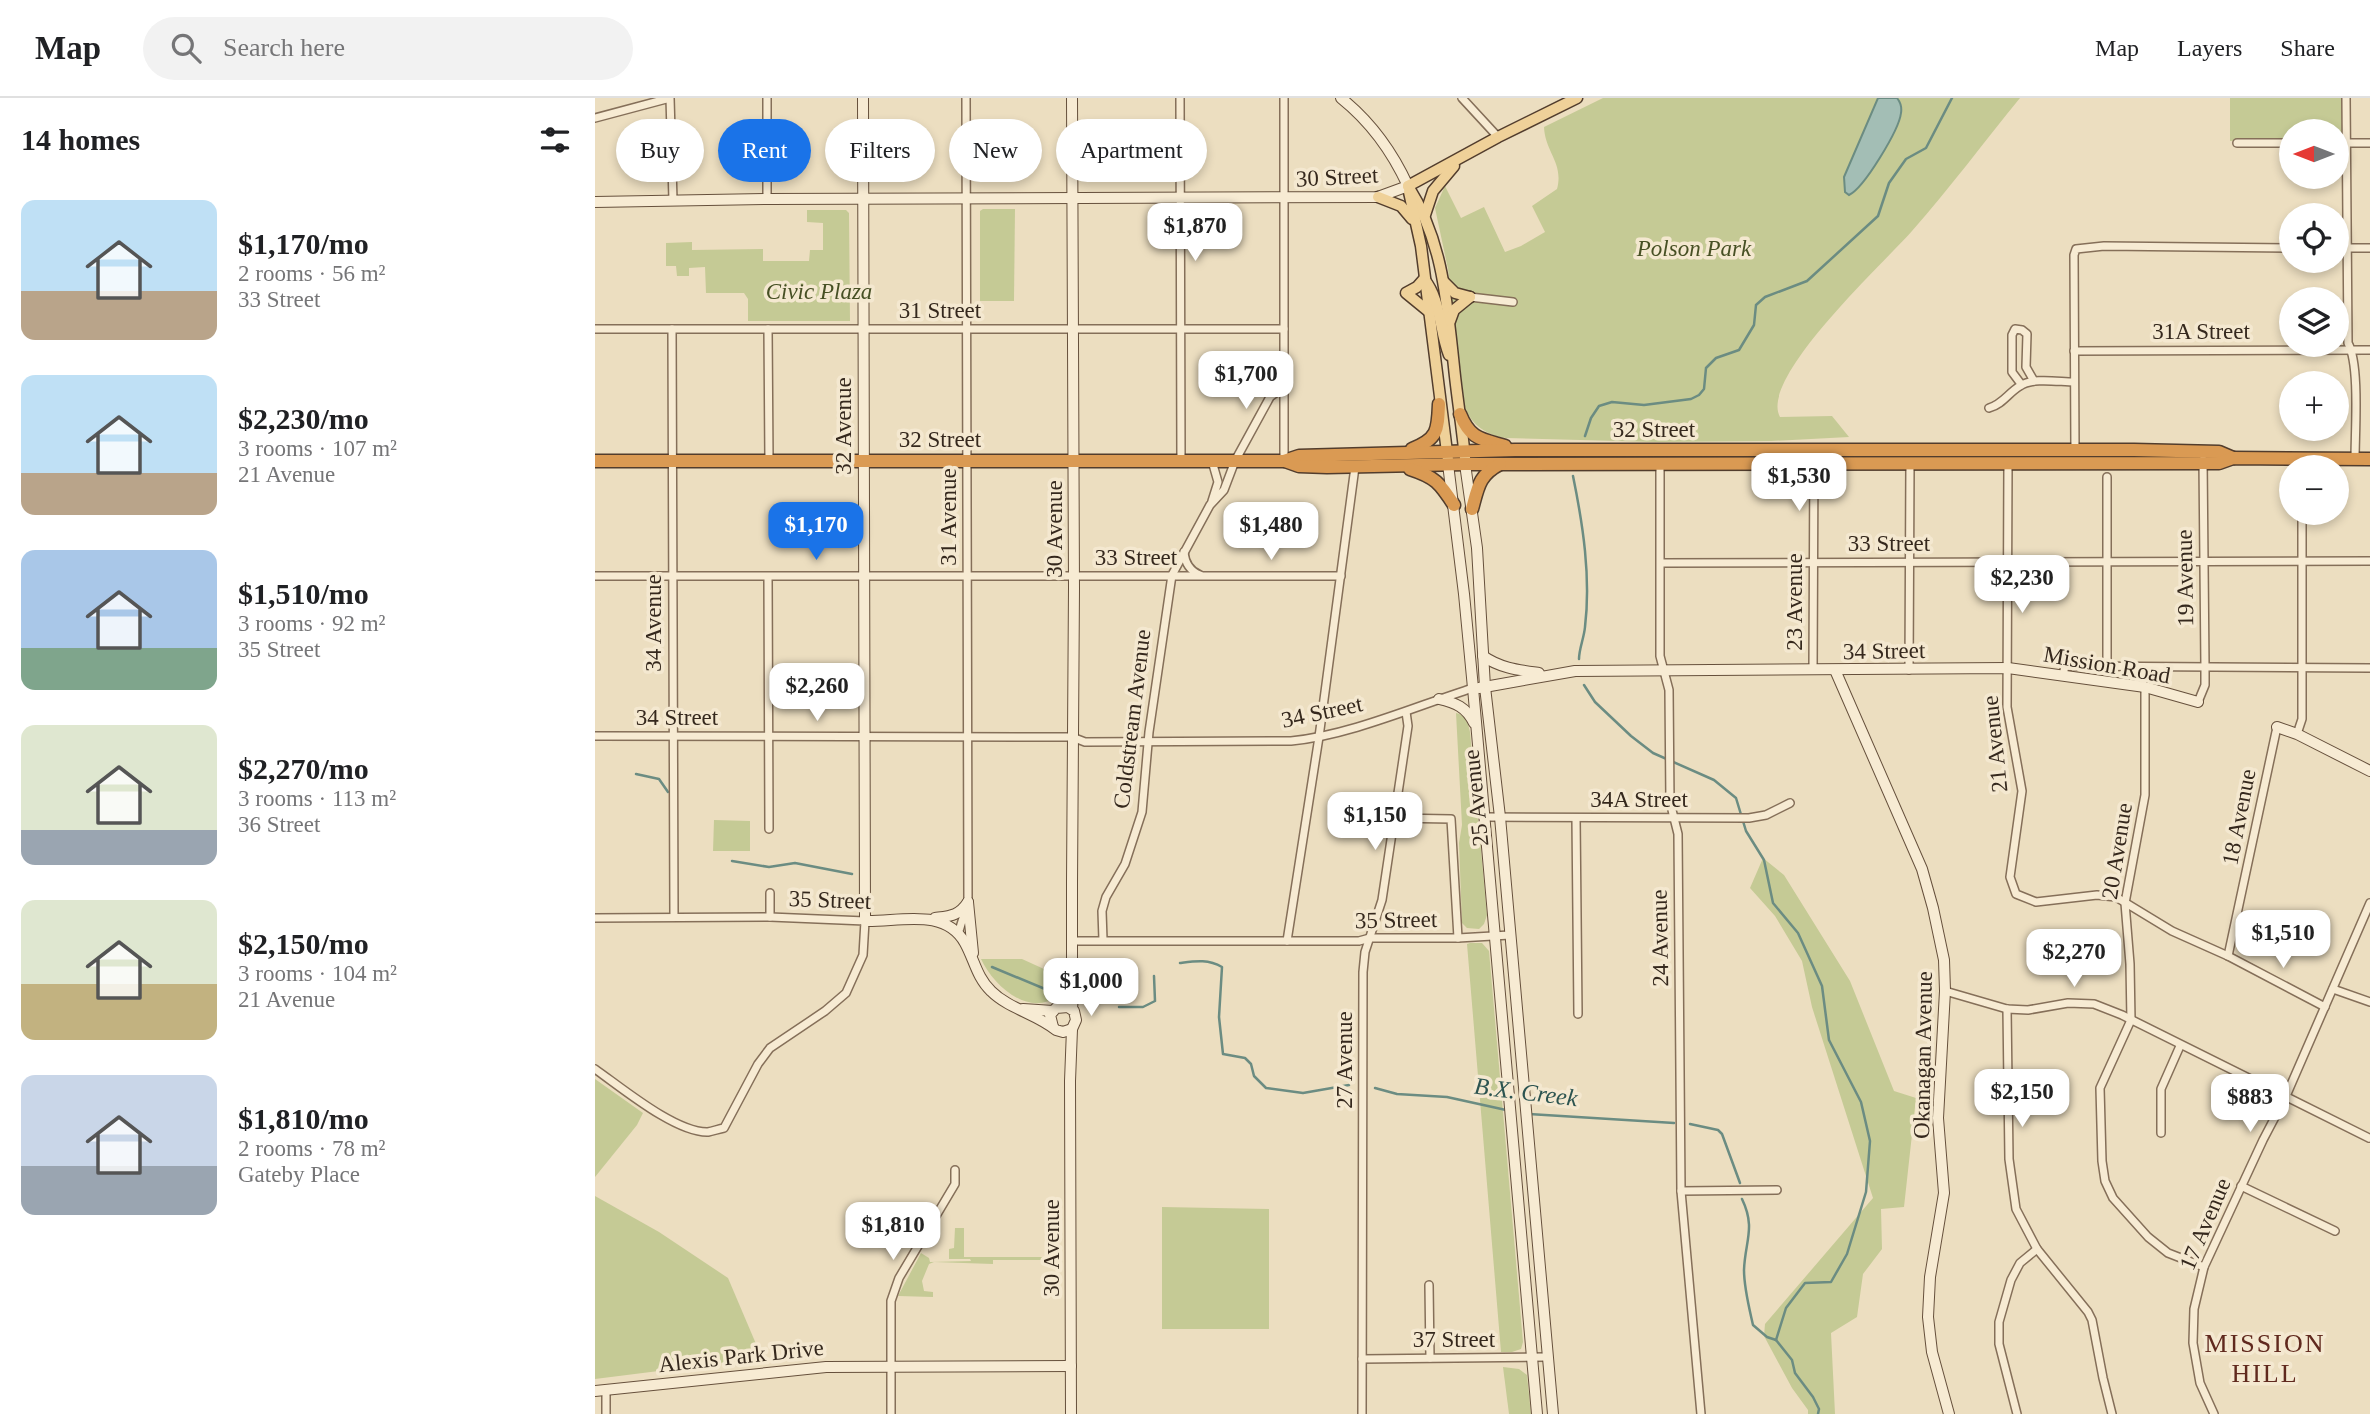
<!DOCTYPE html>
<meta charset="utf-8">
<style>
body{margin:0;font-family:Georgia,serif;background:#f2f2f2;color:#202124;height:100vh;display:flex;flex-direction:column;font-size:26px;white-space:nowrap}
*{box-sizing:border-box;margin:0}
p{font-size:23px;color:#757577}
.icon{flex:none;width:38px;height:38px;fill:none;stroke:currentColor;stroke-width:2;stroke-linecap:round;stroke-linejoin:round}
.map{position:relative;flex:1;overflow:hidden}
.side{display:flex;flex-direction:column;background:#fff;width:595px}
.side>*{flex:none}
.hud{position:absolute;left:21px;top:21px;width:665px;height:63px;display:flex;gap:14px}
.needle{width:46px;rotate:270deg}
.controls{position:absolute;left:1684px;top:21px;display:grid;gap:14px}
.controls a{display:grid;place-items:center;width:70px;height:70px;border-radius:50%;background:#fff;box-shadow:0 4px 10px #0003;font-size:35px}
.price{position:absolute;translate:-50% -60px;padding:0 16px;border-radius:14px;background:#fff;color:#222;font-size:23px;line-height:46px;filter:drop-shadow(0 2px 4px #0008)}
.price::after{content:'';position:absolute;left:50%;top:42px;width:21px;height:16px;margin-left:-10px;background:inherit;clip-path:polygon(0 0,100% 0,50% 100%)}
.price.on{background:#1a73e8;color:#fff}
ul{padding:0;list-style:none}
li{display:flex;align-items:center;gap:21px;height:175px;padding:0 21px}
li span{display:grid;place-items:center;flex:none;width:196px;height:140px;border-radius:14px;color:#555}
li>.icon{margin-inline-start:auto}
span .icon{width:84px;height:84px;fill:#fffc;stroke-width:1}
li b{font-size:30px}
h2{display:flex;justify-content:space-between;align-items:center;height:84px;padding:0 21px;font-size:30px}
.pill{padding:0 24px;border-radius:32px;background:#fff;box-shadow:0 4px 10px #0003;font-size:24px;line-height:63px}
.pill.on{background:#1a73e8;color:#fff}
header{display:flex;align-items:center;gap:42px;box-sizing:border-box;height:98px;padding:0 35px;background:#fff;border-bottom:2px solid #e0e0e0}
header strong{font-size:33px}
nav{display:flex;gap:38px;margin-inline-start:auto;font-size:24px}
.search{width:490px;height:63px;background:#f2f2f2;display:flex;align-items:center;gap:18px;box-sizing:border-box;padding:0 24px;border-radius:38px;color:#757577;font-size:26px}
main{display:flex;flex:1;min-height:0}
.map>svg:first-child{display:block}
.green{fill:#c5ca95}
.water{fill:#a3beb5;stroke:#6b8c82;stroke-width:2}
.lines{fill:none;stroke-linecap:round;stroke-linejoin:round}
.stream{stroke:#6b8c82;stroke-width:2.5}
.street-casing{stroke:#856f59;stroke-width:10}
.secondary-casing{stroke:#66503c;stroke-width:12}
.primary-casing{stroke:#523d2d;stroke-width:13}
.highway-casing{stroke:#523d2d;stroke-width:15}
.street{stroke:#f7ebd3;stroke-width:7}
.secondary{stroke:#f7ebd3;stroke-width:10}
.primary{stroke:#efd199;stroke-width:10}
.highway{stroke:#da9a53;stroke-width:12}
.labels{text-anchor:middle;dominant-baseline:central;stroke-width:7;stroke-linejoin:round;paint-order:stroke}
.street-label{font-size:23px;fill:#35281d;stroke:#f4e8d0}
.park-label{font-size:23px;font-style:italic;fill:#475024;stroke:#f4e8d0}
.water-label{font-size:24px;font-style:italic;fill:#2c5450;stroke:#f4e8d0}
.quarter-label{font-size:26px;letter-spacing:2px;fill:#60291e;stroke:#f4e8d0}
</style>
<header>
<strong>Map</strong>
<div class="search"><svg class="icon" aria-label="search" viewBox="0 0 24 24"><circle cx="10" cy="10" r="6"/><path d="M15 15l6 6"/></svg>Search here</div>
<nav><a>Map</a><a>Layers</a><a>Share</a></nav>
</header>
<main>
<section class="side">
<h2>14 homes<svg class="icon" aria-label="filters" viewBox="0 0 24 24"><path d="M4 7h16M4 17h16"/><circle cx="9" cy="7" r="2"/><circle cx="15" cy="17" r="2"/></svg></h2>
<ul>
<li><span style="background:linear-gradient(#bfe0f5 65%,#b9a48a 0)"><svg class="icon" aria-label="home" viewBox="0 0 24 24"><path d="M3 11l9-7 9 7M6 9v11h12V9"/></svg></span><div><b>$1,170/mo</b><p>2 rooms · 56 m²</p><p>33 Street</p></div></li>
<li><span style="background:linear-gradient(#bfe0f5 70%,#b9a48a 0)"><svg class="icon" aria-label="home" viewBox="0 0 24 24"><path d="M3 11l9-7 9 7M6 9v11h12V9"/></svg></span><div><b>$2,230/mo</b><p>3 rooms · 107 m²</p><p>21 Avenue</p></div></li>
<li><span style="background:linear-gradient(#a9c7e8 70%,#7fa58c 0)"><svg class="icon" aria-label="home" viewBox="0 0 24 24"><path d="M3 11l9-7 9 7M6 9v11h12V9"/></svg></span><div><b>$1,510/mo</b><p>3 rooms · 92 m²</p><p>35 Street</p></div></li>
<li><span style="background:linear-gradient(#dfe7d0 75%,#9aa5b1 0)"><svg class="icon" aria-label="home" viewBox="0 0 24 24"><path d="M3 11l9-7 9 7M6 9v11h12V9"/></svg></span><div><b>$2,270/mo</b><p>3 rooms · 113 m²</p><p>36 Street</p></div></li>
<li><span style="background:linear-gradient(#dfe7d0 60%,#c2b280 0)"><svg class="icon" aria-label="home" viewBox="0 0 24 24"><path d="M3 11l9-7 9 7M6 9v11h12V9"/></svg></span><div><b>$2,150/mo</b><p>3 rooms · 104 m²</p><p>21 Avenue</p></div></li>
<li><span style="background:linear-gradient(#c9d6e8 65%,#9aa5b1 0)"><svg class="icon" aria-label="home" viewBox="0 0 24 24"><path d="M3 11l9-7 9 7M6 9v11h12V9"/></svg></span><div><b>$1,810/mo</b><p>2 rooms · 78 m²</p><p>Gateby Place</p></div></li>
</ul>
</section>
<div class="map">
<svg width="1775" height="1316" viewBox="0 0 1775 1316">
<rect width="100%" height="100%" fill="#ecdec0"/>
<g class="green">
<path d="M1008 0H1425C1389 44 1355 90 1317 133 1292 162 1163 280 1185 319L1237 318 1254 339 1176 343 1060 344 911 340C893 338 876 327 870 309L853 171 840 110 850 88 866 120 889 109 910 154 926 148 950 134 937 108 962 91C969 65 950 54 949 29Z"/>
<path d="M1635 0H1747V36L1745 41 1741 42V33H1696V42L1635 43Z"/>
<path d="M388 111H420L419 203H385V113Z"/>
<path d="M212 112H251L254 115 255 223H153V201L149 195H111L110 169 94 170V178H82L81 168H71V145L97 144V152L168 151V163H214L215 152H228V125L212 124Z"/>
<path d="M861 615C871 617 873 625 875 634L892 817 889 826 884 831 872 830 867 825 864 745 867 727Z"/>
<path d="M119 722 155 723V753H118Z"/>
<path d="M1168 760 1189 777 1255 883 1299 993 1321 1000 1309 1109 1286 1111 1287 1151 1268 1176 1262 1219 1236 1235 1240 1316H1213V1312L1197 1290 1169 1238 1170 1226 1278 1100 1217 909 1207 863 1180 818 1155 790Z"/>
<path d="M875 845H887L894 853 928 1244 926 1251 917 1254H906L872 846Z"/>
<path d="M386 861H427L449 871 464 872V897C434 921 398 887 386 861Z"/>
<path d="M0 981 48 1015 42 1027 0 1079Z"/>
<path d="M0 1098 64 1134 133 1180 167 1260 0 1281Z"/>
<path d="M567 1109 674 1111V1231H567Z"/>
<path d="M360 1130H369V1159H454L455 1148H465V1162H398V1166L339 1164 334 1166 327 1183 329 1193 338 1194V1199L303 1198 326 1155 334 1160 335 1164 376 1163 375 1161H354V1151L359 1150Z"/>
<path d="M908 1269 924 1271 932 1277 936 1316H914Z"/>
</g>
<path class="water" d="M1283 0H1302C1306 5 1307 9 1306 15 1304 32 1269 90 1254 97L1250 94 1249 79Z"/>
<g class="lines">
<g class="stream">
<path d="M990 338 996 320 1004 308 1017 304 1049 307 1096 301 1104 297 1109 291 1111 270 1121 260 1144 252 1159 227 1161 207 1170 199 1212 183 1283 118 1294 85 1311 61 1331 50 1357 0"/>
<path d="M978 378C988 427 996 479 990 529 989 540 984 551 984 561"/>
<path d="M989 587 1000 604 1036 638 1058 655 1119 682 1141 700 1151 733 1169 762 1178 805 1203 835 1227 888 1234 942 1266 1004 1275 1043 1271 1094 1252 1156 1236 1184 1210 1185 1191 1210 1181 1242"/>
<path d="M41 676 64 681 73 694"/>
<path d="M137 763 174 769 200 765 257 776"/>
<path d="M585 865C601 863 613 861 627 869L624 919 628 956 650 960 656 966 659 978 671 990 708 995 754 987"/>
<path d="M397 869 462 896"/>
<path d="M524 909H548L560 903 559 878"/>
<path d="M780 990 802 996 852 999 911 1012"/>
<path d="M934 1016 1079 1025"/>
<path d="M1095 1026 1123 1032 1127 1036 1145 1085"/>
<path d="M1147 1101C1161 1130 1150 1143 1149 1172 1149 1190 1154 1209 1158 1227L1172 1239 1181 1242"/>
<path d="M1181 1242 1197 1262 1200 1275 1218 1299 1224 1311 1223 1316"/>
</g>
<defs>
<g id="street">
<path d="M585 0 586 363"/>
<path d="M689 0V363"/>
<path d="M867 0 903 39"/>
<path d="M1751 0 1753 245C1765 267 1760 333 1760 361"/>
<path d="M0 20 75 0 78 102"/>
<path d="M1642 45H1696"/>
<path d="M1741 45H1775"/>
<path d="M172 101V0"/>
<path d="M1741 150H1775"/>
<path d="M875 199 918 204"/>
<path d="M0 231H689"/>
<path d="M77 231 79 819"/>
<path d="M173 231 174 363"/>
<path d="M1479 253 1775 252"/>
<path d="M1426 286 1417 274V237L1420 231 1427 232 1432 236 1431 269 1439 283"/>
<path d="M1394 310C1408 306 1413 295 1425 288 1438 279 1464 284 1479 284"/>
<path d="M1480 354 1479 157 1481 151 1509 148 1696 150"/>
<path d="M1413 365 1412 609 1427 693 1415 779 1421 796 1441 804 1502 797 1521 799 1577 833 1633 858 1730 909"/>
<path d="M1065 366V558L1074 592 1075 704 1083 736 1086 1093 1106 1316"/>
<path d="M617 403 623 384 617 363"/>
<path d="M589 454C590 465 595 473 605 477"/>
<path d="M1066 465 1775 463"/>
<path d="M0 478H746"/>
<path d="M173 479 174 731"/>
<path d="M1512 568V379"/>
<path d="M1218 572 1219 352"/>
<path d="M1314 572 1315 365"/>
<path d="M1468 577 1470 568 1775 570"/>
<path d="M1550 589V697L1530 805 1535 866 1536 922 1505 990 1507 1063 1510 1083 1518 1100 1553 1139 1573 1155 1609 1169"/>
<path d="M1603 604 1610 587V569L1608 362"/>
<path d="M1702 636 1707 621V415"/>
<path d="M0 638 477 639 490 644 696 643C756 637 821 608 878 590"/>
<path d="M890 719 1154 720 1171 717 1195 705"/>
<path d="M799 720 856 721 863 840"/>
<path d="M981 720 983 916"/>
<path d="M175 795V819"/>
<path d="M0 820 175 819 270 823 268 857 251 895 230 913 175 950 163 966 129 1030C124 1031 118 1033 113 1034 81 1035 27 990 0 971"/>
<path d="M363 836 373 804 371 0"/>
<path d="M508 842 507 813 511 799 530 766 547 714 554 634 577 477 615 407 629 392 640 363 675 299 689 289"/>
<path d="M477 843H764L775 840H863L915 837"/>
<path d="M692 843 724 639 760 369"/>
<path d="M1633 858 1682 629"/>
<path d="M1738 891 1775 904"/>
<path d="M1350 893 1412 911 1433 912 1473 905 1499 906 1527 917 1774 1040"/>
<path d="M1412 911 1414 1061 1421 1111 1442 1151 1493 1214 1497 1222 1508 1280 1517 1316"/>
<path d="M1566 1035V991L1585 948"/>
<path d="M1646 1088 1740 1133"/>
<path d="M1086 1093 1182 1092"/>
<path d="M834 1187 835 1260"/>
<path d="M767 1261 951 1259"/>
<path d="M11 1316V1292"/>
<path d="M296 1316V1203L304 1180 360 1086V1072"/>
<path d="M767 1316 768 874 770 854 787 802 813 628 811 614"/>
<path d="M1422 1316 1404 1246V1224L1416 1182 1425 1165 1442 1151"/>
<path d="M1619 1316 1605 1285 1598 1245 1599 1211 1609 1169 1668 1042 1691 998 1775 805"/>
</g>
<g id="secondary">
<path d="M268 0 270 823C304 824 350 809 370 845 379 861 382 880 396 893 414 911 442 916 461 932L468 934 477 931"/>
<path d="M0 104 172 101 783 99 813 88C797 53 776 24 746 0"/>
<path d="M853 366 869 496 878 590 942 1316"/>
<path d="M870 366 882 450 890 589 905 719 958 1316"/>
<path d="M888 558C905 570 923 572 944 575"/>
<path d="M1240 572 1327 771 1338 810 1349 862 1350 893 1343 1020 1349 1095 1335 1179 1333 1219 1337 1254 1354 1316"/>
<path d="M884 590 980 573 1413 570 1550 589 1603 604"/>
<path d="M844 601C861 605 871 609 879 625"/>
<path d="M1682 629 1702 636 1775 673"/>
<path d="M373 804 378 855"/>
<path d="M340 820C355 818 364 818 373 804"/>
<path d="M467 908 474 880"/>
<path d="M428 911 458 913"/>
<path d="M477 911 479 883 477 863V785L479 490 477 0"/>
<path d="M458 929 455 917 461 910 473 909 479 913 481 922 477 931 475 983 476 1316"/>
<path d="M0 1293 231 1269 476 1268"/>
</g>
<g id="primary">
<path d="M813 88C848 143 852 205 859 269 862 299 867 329 870 360"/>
<path d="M813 88 903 39 982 0"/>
<path d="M814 94 826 148 853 362"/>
<path d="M783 99 806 108 817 121"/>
<path d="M830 117 838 93 859 68"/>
<path d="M849 184 860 195 875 199"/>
<path d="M833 213 811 195 822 189 829 181C846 202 844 231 854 257"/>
<path d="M855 223 859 212 875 199"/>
</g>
<g id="highway">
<path d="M865 316C875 341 886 341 910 348"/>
<path d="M817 351C843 341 843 332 844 306"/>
<path d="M0 363H689L704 358 920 352H1539L1624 354 1638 360"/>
<path d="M690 363 704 368 732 369 870 366 1624 365 1638 360 1775 361"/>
<path d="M815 371C840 379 845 385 859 407"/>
<path d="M877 411C883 389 884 377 905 366"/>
</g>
</defs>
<use href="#street" class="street-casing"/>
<use href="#secondary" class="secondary-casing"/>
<use href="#primary" class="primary-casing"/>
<use href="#highway" class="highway-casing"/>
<use href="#street" class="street"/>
<use href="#secondary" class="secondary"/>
<use href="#primary" class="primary"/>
<use href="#highway" class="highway"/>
</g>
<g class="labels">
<g class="street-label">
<text transform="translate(742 79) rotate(-3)">30 Street</text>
<text x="345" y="212">31 Street</text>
<text x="1606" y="233">31A Street</text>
<text transform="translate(248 328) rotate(-90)">32 Avenue</text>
<text x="1059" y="331">32 Street</text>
<text x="345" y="341">32 Street</text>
<text transform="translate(353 419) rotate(-90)">31 Avenue</text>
<text transform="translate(459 431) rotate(-90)">30 Avenue</text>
<text x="1294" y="445">33 Street</text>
<text x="541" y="459">33 Street</text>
<text transform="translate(1590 480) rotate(-91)">19 Avenue</text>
<text transform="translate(1199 504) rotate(-90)">23 Avenue</text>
<text transform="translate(58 525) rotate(-90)">34 Avenue</text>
<text transform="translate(1289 553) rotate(-1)">34 Street</text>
<text transform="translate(1512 567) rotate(10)">Mission Road</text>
<text transform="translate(727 614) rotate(-12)">34 Street</text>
<text x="82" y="619">34 Street</text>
<text transform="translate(537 621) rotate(-83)">Coldstream Avenue</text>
<text transform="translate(1400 646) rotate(-96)">21 Avenue</text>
<text transform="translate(881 700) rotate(-96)">25 Avenue</text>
<text x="1044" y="701">34A Street</text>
<text transform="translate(1644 719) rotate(-79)">18 Avenue</text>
<text transform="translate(1522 753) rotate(-81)">20 Avenue</text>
<text transform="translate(235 802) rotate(2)">35 Street</text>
<text transform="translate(801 822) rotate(-1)">35 Street</text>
<text transform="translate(1065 840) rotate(-91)">24 Avenue</text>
<text transform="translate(1328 957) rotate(-89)">Okanagan Avenue</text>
<text transform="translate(749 962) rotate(-90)">27 Avenue</text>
<text transform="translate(1610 1126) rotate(-67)">17 Avenue</text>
<text transform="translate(456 1150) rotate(-90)">30 Avenue</text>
<text x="859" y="1241">37 Street</text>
<text transform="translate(146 1258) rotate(-6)">Alexis Park Drive</text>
</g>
<g class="park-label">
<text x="1099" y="150">Polson Park</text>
<text x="224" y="193">Civic Plaza</text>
</g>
<g class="water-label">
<text transform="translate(931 994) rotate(7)">B.X. Creek</text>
</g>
<g class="quarter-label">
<text x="1670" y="1245">MISSION<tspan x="1670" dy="30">HILL</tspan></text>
</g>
</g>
</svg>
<div class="controls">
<a><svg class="needle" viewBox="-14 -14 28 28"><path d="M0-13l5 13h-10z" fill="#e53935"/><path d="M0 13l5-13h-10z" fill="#757577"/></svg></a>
<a><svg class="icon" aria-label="locate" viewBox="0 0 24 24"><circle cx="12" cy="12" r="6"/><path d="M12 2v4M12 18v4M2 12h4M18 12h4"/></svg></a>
<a><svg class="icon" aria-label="layers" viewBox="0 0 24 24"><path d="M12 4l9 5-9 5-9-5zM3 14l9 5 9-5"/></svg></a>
<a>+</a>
<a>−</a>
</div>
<b class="price" style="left:600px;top:165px">$1,870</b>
<b class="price" style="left:651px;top:313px">$1,700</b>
<b class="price" style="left:1204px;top:415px">$1,530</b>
<b class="price on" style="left:221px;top:464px">$1,170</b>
<b class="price" style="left:676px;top:464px">$1,480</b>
<b class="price" style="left:1427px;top:517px">$2,230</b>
<b class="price" style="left:222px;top:625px">$2,260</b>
<b class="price" style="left:780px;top:754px">$1,150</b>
<b class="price" style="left:1688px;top:872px">$1,510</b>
<b class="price" style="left:1479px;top:891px">$2,270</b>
<b class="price" style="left:496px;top:920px">$1,000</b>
<b class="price" style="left:1427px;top:1031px">$2,150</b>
<b class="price" style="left:1655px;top:1036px">$883</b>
<b class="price" style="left:298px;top:1164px">$1,810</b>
<div class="hud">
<a class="pill">Buy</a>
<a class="pill on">Rent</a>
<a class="pill">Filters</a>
<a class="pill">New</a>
<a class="pill">Apartment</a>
</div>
</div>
</main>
